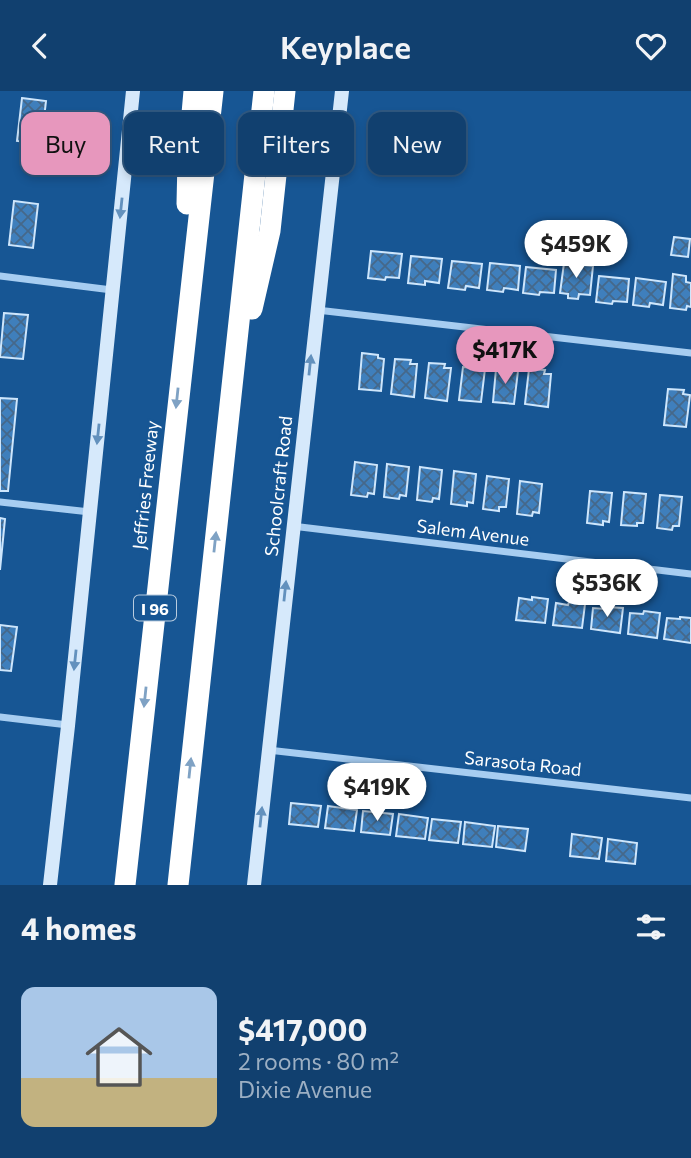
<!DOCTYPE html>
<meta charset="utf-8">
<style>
body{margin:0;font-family:Commissioner,sans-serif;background:#1a4774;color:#f1f3f6;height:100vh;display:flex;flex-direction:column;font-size:26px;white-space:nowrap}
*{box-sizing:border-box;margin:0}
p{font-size:23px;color:#9cafc3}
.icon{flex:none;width:38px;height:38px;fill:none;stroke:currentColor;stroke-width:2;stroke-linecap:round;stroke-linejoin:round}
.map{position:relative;height:794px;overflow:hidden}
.drawer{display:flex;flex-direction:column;background:#11406f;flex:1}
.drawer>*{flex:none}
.banner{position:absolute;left:21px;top:21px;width:649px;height:63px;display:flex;gap:14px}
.price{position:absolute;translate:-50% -60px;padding:0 16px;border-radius:24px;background:#fff;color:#222;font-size:23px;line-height:46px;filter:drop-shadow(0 2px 4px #0008)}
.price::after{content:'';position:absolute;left:50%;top:42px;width:21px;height:16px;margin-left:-10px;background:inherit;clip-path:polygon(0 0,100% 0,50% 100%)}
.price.current{background:#e797bd;color:#111}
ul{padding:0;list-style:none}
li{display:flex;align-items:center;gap:21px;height:175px;padding:0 21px}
li span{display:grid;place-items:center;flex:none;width:196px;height:140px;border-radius:14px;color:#555}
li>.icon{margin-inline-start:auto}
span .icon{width:84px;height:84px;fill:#fffc;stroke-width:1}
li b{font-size:30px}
h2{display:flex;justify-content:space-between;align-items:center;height:84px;padding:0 21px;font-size:30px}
.chip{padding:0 24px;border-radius:14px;background:#11406f;box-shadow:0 4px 10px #0003,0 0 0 2px #305982;font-size:24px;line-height:63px}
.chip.current{background:#e797bd;color:#111}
header{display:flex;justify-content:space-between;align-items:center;height:91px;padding:0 21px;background:#11406f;font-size:32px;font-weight:600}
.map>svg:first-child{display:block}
.building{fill:url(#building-cross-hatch);stroke:#cee6fc;stroke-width:2}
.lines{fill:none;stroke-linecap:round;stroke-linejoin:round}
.street{stroke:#a7cdf1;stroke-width:7}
.secondary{stroke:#d6e9fb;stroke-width:14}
.highway{stroke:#fff;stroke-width:21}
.oneway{fill:#6391bd}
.oneway2{fill:#7fa2c4}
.labels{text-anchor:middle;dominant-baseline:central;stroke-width:5;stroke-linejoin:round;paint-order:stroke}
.shield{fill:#175694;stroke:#b9ccdf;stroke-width:2}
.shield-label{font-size:16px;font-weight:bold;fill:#fff}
.street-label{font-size:18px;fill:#fff;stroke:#175694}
</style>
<header><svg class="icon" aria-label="back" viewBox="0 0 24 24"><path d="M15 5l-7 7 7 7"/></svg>Keyplace<svg class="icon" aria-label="heart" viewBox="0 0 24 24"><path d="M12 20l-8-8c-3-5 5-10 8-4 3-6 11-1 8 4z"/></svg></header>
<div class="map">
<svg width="691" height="794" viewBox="0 0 691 794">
<defs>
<pattern id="building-cross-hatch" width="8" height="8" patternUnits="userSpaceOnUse" patternTransform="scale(1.75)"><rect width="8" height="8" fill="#3f7fbc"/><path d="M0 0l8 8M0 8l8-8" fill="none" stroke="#45688a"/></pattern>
</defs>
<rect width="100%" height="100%" fill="#175694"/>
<g class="building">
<path d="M22 7 46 10 41 53 17 50Z"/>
<path d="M14 110 38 113 33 157 9 154Z"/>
<path d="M674 146 690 148 688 166 671 164Z"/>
<path d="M371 160 402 163 399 187 386 186 385 189 368 187Z"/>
<path d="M411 165 442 168 439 192 425 190V194L408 192Z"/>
<path d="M452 170 482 173 479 197 466 195 465 199 448 197Z"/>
<path d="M490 172 520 175 518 199 504 197 503 201 487 199Z"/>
<path d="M564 172 593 175 590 204 579 203 578 208 568 207V203L560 202Z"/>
<path d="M526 176 556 179 554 202 540 201 539 204 523 202Z"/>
<path d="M673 183 686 185V191L691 192V216L687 215 686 219 670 217Z"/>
<path d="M599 185 629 188 627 211 613 210 612 213 596 211Z"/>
<path d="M636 187 666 191 663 214 650 212 649 216 633 214Z"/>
<path d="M4 222 28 224 23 268 0 266Z"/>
<path d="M362 262 378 264V267L384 268 381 300 359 298Z"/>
<path d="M395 268 411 269 410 273H417L414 306 391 303Z"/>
<path d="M429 272 445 273 444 277H451L447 310 425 307Z"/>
<path d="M463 276 485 278 481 311 459 309Z"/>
<path d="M496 278 518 280 514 313 493 311Z"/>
<path d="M529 278 545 279 544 283H551L548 316 525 313Z"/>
<path d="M668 298 684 299 683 303 690 304 686 336 664 334Z"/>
<path d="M0 307 17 308 8 400H0Z"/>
<path d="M355 371 377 374 374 403 368 402 367 406 351 404Z"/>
<path d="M387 373 409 376 406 405 400 404 399 408 384 406Z"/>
<path d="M420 376 442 379 439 408 433 407 432 411 417 409Z"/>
<path d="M454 380 476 383 473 412 467 411V415L451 413Z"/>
<path d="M487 385 509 388 506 416H499V420L483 418Z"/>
<path d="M520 390 542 393 539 422 533 421 532 425 517 423Z"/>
<path d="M590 400 612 402 609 431 603 430V434L587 432Z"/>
<path d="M624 401 646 403 643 432H637V435L621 434Z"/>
<path d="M660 404 682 406 679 435H673L672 439 657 437Z"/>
<path d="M0 427 5 428 0 479Z"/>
<path d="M532 506 548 508 545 532 516 529 519 507 532 509Z"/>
<path d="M569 511 585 513 582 537 553 534 556 512 568 514Z"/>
<path d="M607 516 623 517 620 542 591 538 593 517 606 518Z"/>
<path d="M644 520 660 522 657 547 628 543 630 522 643 523Z"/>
<path d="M680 526 691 527V552L664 548 667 527 680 528Z"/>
<path d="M0 534 17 536 11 580 0 579Z"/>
<path d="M291 712 321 715 318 736 289 733Z"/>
<path d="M328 715 357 719 354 740 325 737Z"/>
<path d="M363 720 393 723 390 744 361 741Z"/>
<path d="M399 723 428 727 425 748 396 745Z"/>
<path d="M432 728 461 731 458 752 429 749Z"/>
<path d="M465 731 495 735 492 756 463 753Z"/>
<path d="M498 735 528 738 525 760 496 756Z"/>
<path d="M572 743 602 747 599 768 570 765Z"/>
<path d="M608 748 637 752 635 773 606 770Z"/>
</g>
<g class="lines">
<g class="street">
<path d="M0 185 112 199"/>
<path d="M317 219 691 262"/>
<path d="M0 411 90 421"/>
<path d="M292 435 691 483"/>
<path d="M0 626 68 634"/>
<path d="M268 659 691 707"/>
</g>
<g class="secondary">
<path d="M50 794 68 635 133 0"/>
<path d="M254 794 342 0"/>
</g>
<g class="highway">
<path d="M187 113 188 68 194 0"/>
<path d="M252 218 270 140 285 0"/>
<path d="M125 794 213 0"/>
<path d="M178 794 264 0"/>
</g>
</g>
<defs><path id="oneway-solid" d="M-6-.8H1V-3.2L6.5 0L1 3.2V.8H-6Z" transform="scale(1.75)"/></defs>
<g class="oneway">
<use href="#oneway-solid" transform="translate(121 117) rotate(96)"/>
<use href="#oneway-solid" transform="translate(310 274) rotate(-84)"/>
<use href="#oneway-solid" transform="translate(98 343) rotate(96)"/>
<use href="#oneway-solid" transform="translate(285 500) rotate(-84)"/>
<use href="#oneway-solid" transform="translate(75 569) rotate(96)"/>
<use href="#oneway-solid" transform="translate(261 726) rotate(-84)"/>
</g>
<g class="oneway2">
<use href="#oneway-solid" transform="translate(177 307) rotate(96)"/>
<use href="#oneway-solid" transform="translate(215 451) rotate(-84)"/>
<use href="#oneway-solid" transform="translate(145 606) rotate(96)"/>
<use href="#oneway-solid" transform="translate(190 677) rotate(-84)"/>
</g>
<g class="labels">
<rect class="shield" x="134" y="504.5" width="42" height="25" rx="5"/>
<g class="shield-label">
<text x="155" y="517">I 96</text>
</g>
<g class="street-label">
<text transform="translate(145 394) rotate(-84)">Jeffries Freeway</text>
<text transform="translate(278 395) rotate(-84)">Schoolcraft Road</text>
<text transform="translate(473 441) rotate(7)">Salem Avenue</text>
<text transform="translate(523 672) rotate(6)">Sarasota Road</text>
</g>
</g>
</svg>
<b class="price" style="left:576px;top:189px">$459K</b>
<b class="price current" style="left:505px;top:295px">$417K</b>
<b class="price" style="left:607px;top:528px">$536K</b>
<b class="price" style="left:377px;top:732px">$419K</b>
<div class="banner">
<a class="chip current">Buy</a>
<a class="chip">Rent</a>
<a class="chip">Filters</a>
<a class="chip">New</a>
</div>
</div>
<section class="drawer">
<h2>4 homes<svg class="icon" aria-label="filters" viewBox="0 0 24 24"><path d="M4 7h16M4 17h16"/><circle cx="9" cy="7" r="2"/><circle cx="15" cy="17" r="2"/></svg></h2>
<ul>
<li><span style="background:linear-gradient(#a9c7e8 65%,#c2b280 0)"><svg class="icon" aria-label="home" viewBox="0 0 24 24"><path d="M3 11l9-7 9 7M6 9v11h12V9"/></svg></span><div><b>$417,000</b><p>2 rooms · 80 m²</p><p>Dixie Avenue</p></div></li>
</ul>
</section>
